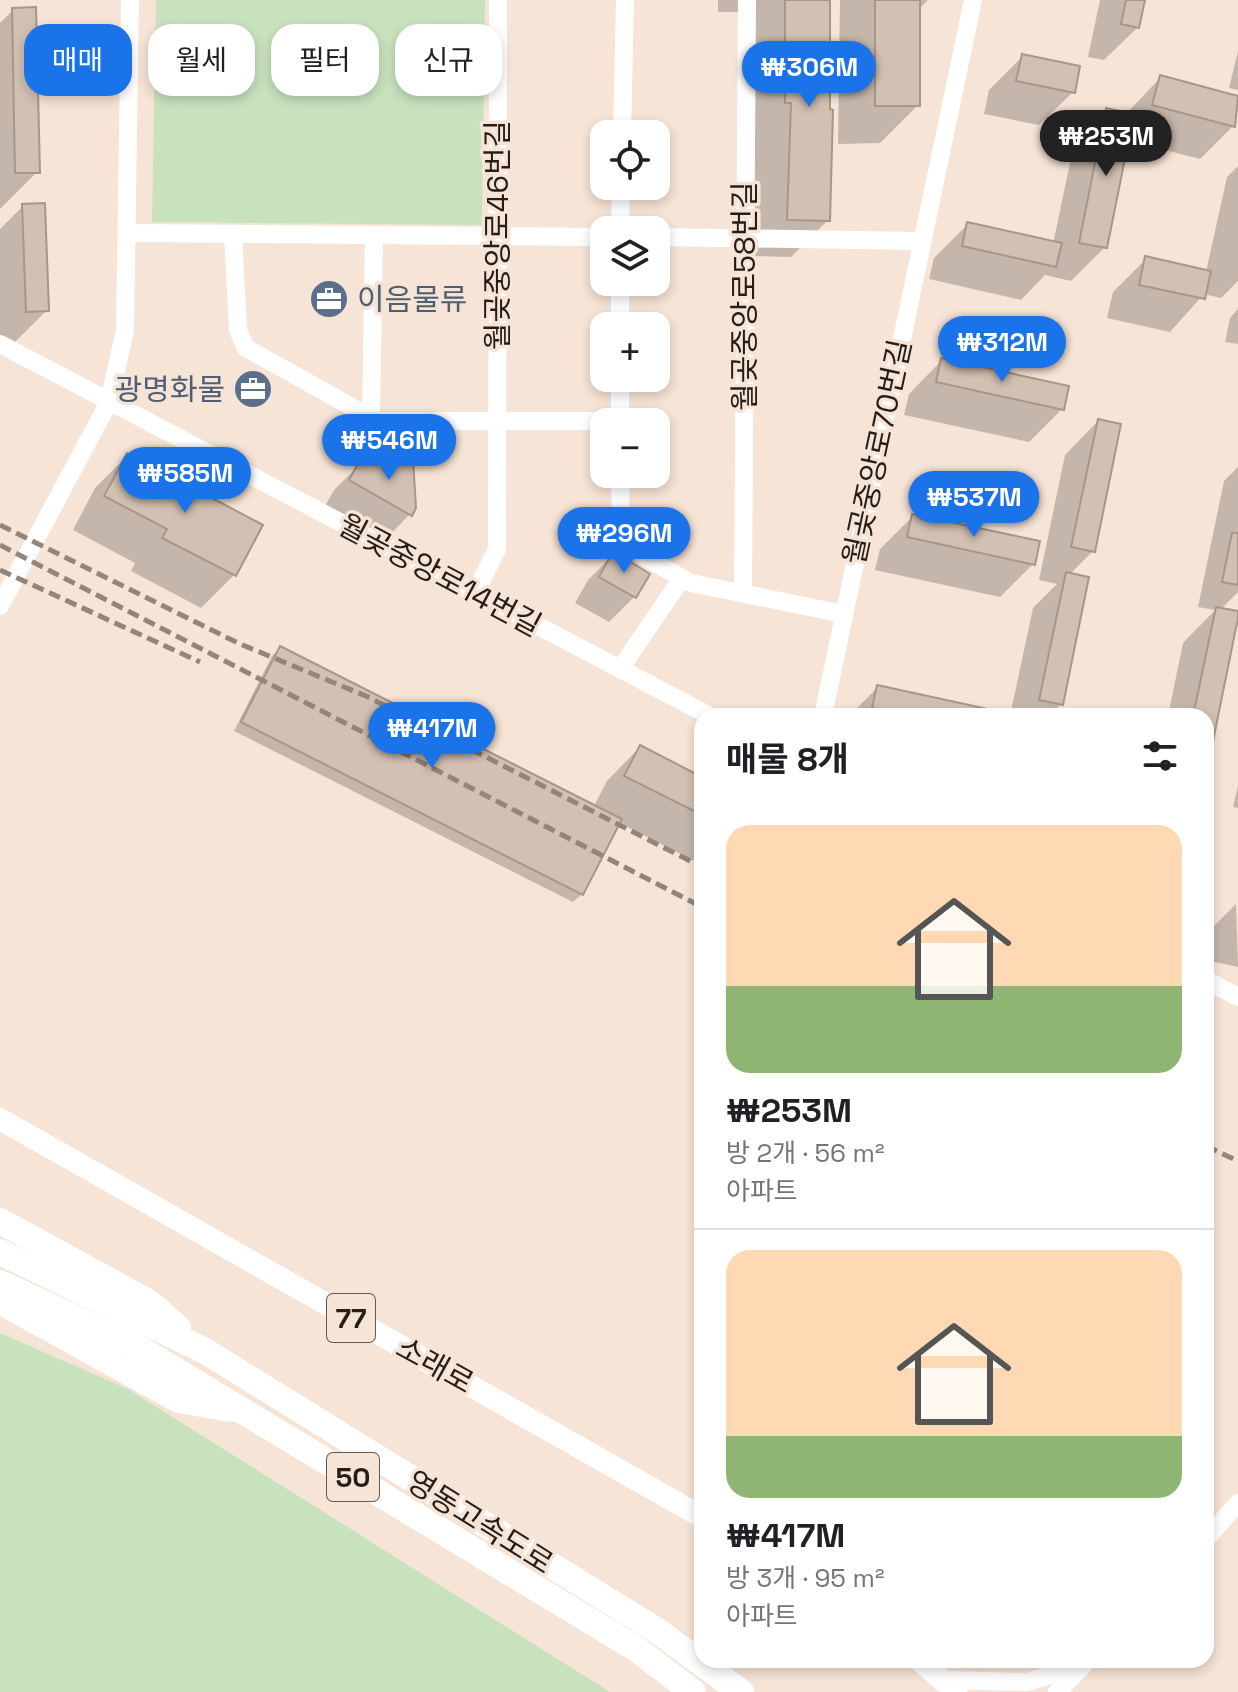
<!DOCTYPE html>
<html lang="ko">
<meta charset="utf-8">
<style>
body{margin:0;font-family:"Space Grotesk","Noto Sans KR",sans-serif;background:#f6f6f6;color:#202124;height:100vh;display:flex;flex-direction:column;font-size:30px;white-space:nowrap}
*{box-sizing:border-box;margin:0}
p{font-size:26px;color:#757577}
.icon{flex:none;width:44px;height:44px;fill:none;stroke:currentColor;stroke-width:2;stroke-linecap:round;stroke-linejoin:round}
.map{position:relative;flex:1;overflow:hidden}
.sheet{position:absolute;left:694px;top:708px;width:520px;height:960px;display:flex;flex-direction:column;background:#fff;border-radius:24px;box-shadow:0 4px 12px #0003}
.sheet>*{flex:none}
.banner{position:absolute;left:24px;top:24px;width:550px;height:72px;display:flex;gap:16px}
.buttons{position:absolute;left:590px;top:120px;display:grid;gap:16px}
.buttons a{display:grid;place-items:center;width:80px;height:80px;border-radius:16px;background:#fff;box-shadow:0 4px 12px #0003;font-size:40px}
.price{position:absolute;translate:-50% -68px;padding:0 18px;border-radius:28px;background:#1a73e8;color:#fff;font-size:26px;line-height:52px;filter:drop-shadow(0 2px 4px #0008)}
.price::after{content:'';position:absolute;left:50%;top:48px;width:24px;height:18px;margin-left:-12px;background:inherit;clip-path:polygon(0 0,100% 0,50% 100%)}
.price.current{background:#222;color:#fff}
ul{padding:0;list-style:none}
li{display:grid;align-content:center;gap:16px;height:424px;padding:0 32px}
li+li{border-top:2px solid #e0e0e0}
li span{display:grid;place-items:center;height:248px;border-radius:24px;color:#555}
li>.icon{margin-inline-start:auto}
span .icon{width:144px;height:144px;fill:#fffc;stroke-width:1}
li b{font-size:34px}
h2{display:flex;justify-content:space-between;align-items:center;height:96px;padding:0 32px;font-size:34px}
.chip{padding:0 28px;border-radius:24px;background:#fff;box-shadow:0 4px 12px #0003;font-size:28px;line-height:72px}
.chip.current{background:#1a73e8;color:#fff}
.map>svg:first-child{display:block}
.green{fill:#c8e2be}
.shadow{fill:#0003}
.building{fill:#d2c0b2;stroke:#a79689;stroke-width:2}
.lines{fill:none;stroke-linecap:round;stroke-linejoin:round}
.minor{stroke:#fff;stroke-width:18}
.major{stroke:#fff;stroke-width:22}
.highway{stroke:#fff;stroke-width:26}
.rail{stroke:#92867c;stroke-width:5;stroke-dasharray:12 6;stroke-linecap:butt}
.labels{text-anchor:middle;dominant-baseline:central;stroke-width:7;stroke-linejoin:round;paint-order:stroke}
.shield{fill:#f6e4d6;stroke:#635951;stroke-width:2}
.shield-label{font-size:28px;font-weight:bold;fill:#241d18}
.street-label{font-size:30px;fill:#241d18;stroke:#f6e4d6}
.service-label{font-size:30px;fill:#4e5e75;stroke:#f6e4d6;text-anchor:start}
</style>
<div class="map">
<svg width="1238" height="1692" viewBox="0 0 1238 1692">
<rect width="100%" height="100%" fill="#f6e4d6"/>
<g class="green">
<path d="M156 0H485L482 225 152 222Z"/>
<path d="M0 1333 128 1389 610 1692H0Z"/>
</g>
<g class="shadow">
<path d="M718 0H829L828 220 791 257 752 256 755 139H750L749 12H718Z"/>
<path d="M840 0H928L918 10V105L880 143 838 144Z"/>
<path d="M1100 0H1143L1138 27 1104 60 1088 57Z"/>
<path d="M13 10 37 172 0 209V23Z"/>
<path d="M1238 51V90L1229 88Z"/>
<path d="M1023 56 1073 92 1039 125 984 114 989 90Z"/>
<path d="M1160 78 1238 98 1233 126 1200 159 1127 140 1105 247 1071 281 1045 275 1021 300 929 279 934 258 968 224 1053 244 1074 144 1107 111 1126 114Z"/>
<path d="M1238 166V281L1221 298 1204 294 1170 332 1107 318 1113 292 1146 259 1206 272 1227 177Z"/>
<path d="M23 206 47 310 9 348 0 349V229Z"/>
<path d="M1238 309V344L1225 342 1230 318Z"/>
<path d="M942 360 1062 409 1029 442 904 415 909 394Z"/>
<path d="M1098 421 1093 551 1069 575 1061 704 1049 716H1010L1033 608 1057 584 1039 580 1065 455Z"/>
<path d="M128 455 234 575 201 608 131 571 135 563 73 530 95 488Z"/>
<path d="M360 464 410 514 385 540 325 506 334 490Z"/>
<path d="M1238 467V592L1220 610 1206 744V716H1168L1183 643 1215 610 1198 607 1224 481Z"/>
<path d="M913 516 1033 564 1000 597 875 570 880 549Z"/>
<path d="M614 554 634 597 609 622 575 603 588 580Z"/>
<path d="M280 648 594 806 607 781 640 747 702 779V853L694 861 618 822 582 894 573 902 234 731 272 656Z"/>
<path d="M878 687 1003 714 849 716Z"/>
<path d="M1238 786V808L1233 807Z"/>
<path d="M1236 904 1238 967 1206 960V934Z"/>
</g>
<g class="building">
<path d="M785 0H830V109L833 110 830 221 787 220 791 103H785Z"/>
<rect x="875" y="0" width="45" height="106"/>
<path d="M1126 0H1145L1139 28 1121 24Z"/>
<path d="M36 7 40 173H15L12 8Z"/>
<path d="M1022 54 1080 66 1075 93 1016 81Z"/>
<path d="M1160 75 1238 96 1235 127 1152 105Z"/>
<path d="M1106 108 1134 114 1107 248 1079 243Z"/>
<path d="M45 203 49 311 26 312 22 204Z"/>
<path d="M967 222 1062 243 1056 267 962 246Z"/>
<path d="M1145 256 1211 271 1205 299 1139 285Z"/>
<path d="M941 358 1069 386 1064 410 936 382Z"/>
<path d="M1098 419 1121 424 1095 552 1071 547Z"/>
<path d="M127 453 263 525 236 576 162 538 167 529 104 496Z"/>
<path d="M413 459 416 508 412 516 349 480 359 462Z"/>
<path d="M912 514 1040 541 1035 565 907 537Z"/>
<path d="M1232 533H1238V585L1222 582Z"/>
<path d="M613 551 650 574 636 598 599 577Z"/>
<path d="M1066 572 1089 577 1063 705 1039 700Z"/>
<path d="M1216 607 1238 611V618L1212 746H1206V716H1193Z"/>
<path d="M280 646 622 819 583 895 241 722Z"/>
<path d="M877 685 997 711V716H908L872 708Z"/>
<path d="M640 745 702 777V815L624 776Z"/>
</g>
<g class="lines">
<g class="minor">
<path d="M622 134 625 0"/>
<path d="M620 230 621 186"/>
<path d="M127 233 604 237"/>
<path d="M233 234 238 330 246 348 377 421H620"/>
<path d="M656 237 920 241"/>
<path d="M620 282V326"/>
<path d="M0 344 710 716"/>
<path d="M620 378V422"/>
<path d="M371 418 374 235"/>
<path d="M620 474 621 536 646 558 691 583 844 614"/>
<path d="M743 592 747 0"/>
<path d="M475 593 497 549 498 0"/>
<path d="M0 606 109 402 125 330 130 0"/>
<path d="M620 669 682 578"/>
<path d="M823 716 973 0"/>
<path d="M1206 980 1238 997"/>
<path d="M1206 1539 1238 1503"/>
<path d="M943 1680 1027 1682 1084 1665"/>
<path d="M1057 1692 1081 1668"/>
</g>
<g class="major">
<path d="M0 1119 702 1517"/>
<path d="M919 1660 956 1692"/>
</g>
<g class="highway">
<path d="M0 1221 150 1303 178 1328"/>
<path d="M0 1252 205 1351 656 1630 741 1692"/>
<path d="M0 1283 132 1344 635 1648 693 1692"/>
<path d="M7 1305 179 1400 230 1409"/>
</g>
<g class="rail">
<path d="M0 525 240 644 366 696 702 867"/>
<path d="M0 545 702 907"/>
<path d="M0 570 200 662"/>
<path d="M1206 1146 1238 1161"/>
</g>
</g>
<defs>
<symbol id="office-disc" viewBox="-11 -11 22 22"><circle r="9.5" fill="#5c6f8a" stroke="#f6e4d6"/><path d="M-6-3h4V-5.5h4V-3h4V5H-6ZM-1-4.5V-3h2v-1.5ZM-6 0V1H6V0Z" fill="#fff"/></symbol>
</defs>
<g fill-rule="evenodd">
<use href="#office-disc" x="307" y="277" width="44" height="44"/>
<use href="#office-disc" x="231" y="367" width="44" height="44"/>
</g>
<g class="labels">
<g class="shield">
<rect x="327" y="1294" width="48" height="48" rx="6"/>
<rect x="327" y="1453" width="52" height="48" rx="6"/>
</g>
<g class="shield-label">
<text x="351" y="1318">77</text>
<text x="353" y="1477">50</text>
</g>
<g class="street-label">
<text transform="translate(497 235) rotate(-90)">월곶중앙로46번길</text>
<text transform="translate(744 296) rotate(-90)">월곶중앙로58번길</text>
<text transform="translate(877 452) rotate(-78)">월곶중앙로70번길</text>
<text transform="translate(440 575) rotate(28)">월곶중앙로14번길</text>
<text transform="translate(435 1365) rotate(29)">소래로</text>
<text transform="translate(480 1522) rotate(32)">영동고속도로</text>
</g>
<g class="service-label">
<text x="357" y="299">이음물류</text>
<text x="225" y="389" text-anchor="end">광명화물</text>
</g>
</g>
</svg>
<div class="buttons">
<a><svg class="icon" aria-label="locate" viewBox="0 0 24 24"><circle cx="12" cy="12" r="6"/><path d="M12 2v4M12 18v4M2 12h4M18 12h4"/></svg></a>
<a><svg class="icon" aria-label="layers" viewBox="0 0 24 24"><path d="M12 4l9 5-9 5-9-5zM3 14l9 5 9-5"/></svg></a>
<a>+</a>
<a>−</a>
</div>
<b class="price" style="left:809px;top:109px">₩306M</b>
<b class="price current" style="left:1106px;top:178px">₩253M</b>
<b class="price" style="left:1002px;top:384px">₩312M</b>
<b class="price" style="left:389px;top:482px">₩546M</b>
<b class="price" style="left:185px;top:515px">₩585M</b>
<b class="price" style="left:974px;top:539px">₩537M</b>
<b class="price" style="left:624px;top:575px">₩296M</b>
<b class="price" style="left:432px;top:770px">₩417M</b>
<div class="banner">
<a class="chip current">매매</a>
<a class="chip">월세</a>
<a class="chip">필터</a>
<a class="chip">신규</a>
</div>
<section class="sheet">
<h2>매물 8개<svg class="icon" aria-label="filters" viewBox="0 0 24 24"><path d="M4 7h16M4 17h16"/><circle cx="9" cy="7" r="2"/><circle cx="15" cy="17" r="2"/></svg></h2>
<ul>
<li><span style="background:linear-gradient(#ffd9b3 65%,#8fb573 0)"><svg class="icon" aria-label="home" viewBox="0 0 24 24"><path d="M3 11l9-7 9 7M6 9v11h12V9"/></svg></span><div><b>₩253M</b><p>방 2개 · 56 m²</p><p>아파트</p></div></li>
<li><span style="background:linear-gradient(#ffd9b3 75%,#8fb573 0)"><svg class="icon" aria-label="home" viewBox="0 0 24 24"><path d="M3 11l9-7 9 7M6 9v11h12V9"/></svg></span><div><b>₩417M</b><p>방 3개 · 95 m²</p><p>아파트</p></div></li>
</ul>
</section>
</div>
